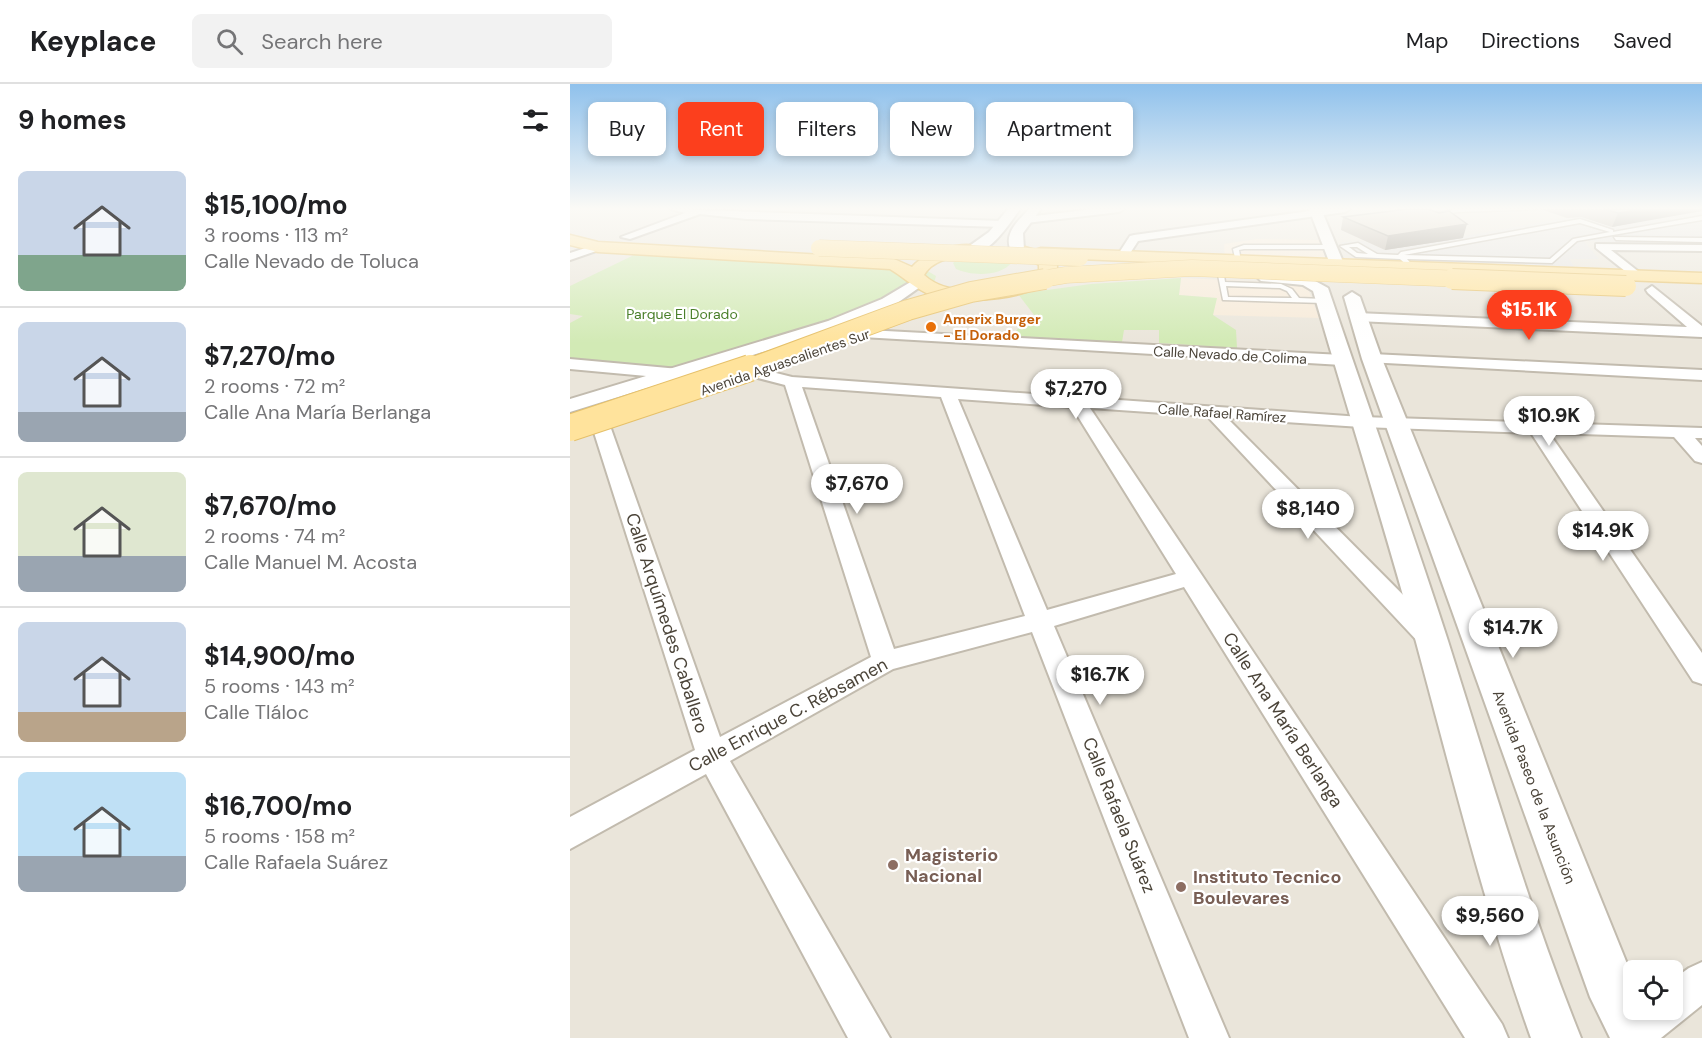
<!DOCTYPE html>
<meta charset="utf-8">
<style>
body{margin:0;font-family:"DM Sans",sans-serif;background:#f2f2f2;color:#202124;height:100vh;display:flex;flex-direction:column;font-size:22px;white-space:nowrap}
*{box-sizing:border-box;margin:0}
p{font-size:20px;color:#757577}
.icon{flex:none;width:33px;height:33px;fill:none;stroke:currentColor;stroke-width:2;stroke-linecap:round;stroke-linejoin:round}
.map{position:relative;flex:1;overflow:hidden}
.sheet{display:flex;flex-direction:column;background:#fff;width:570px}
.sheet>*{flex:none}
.top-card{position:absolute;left:18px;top:18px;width:570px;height:54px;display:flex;gap:12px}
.controls{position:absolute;left:1053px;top:876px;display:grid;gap:12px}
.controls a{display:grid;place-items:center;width:60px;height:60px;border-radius:9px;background:#fff;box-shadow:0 3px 9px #0003;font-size:30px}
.price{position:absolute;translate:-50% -51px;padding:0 14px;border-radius:21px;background:#fff;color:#222;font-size:20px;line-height:39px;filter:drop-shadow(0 2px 3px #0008)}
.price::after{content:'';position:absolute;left:50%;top:36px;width:18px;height:14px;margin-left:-9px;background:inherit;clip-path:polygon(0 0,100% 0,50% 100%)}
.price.selected{background:#fc3f1d;color:#fff}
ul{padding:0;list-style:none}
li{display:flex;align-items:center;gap:18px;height:150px;padding:0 18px}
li+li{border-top:2px solid #e0e0e0}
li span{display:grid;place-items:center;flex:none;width:168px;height:120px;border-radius:9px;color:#555}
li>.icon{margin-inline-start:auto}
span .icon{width:72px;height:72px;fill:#fffc;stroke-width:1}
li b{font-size:26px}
h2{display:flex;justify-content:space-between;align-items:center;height:72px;padding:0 18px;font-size:26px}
.pill{padding:0 21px;border-radius:9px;background:#fff;box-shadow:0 3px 9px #0003;font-size:21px;line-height:54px}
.pill.selected{background:#fc3f1d;color:#fff}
header{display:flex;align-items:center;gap:36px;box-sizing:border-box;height:84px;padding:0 30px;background:#fff;border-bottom:2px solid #e0e0e0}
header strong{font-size:28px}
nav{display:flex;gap:33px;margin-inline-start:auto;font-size:21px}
.search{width:420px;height:54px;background:#f2f2f2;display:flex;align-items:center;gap:15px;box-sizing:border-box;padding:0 21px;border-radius:9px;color:#757577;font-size:22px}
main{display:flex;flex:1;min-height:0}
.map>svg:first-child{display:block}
.residential{fill:#eae5da;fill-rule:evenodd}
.commercial{fill:#f7ead8}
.green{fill:#d2eab5}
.parking{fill:#e5e3e0}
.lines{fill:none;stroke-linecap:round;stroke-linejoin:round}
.service-casing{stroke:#c2bbae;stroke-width:3}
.minor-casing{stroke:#c2bbae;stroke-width:4}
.tertiary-casing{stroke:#c2bbae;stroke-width:4}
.primary-casing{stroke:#e6c16a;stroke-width:3}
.service{fill:#fff;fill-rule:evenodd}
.minor{fill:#fff;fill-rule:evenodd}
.tertiary{fill:#fff;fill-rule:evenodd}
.primary{fill:#ffe39c;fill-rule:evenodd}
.primary-bridge-far2-casing{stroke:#e6c16a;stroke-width:17;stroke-linecap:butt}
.primary-bridge-far1-casing{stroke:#e6c16a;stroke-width:22;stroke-linecap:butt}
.primary-bridge-casing{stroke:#e6c16a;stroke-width:28;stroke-linecap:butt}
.primary-bridge-far2{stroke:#ffe39c;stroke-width:16}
.primary-bridge-far1{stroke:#ffe39c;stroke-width:20}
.primary-bridge{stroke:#ffe39c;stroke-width:26}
.wall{fill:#bab2a6}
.shaded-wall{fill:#979187}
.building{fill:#d8cfc1;stroke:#979187;stroke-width:1.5}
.food-dot{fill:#e8710a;stroke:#fff;stroke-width:2}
.education-dot{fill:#8d6e63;stroke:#fff;stroke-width:2}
.labels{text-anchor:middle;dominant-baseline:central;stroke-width:4.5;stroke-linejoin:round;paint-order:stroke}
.far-park-label{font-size:14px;fill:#4a7f2a;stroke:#fff}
.far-food-label{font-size:14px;font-weight:bold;fill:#c56008;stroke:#fff;text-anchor:start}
.far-street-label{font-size:14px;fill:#4b4439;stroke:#fff}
.street-label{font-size:15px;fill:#4b4439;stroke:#fff}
.near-street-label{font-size:18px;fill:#4b4439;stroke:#fff}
.near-education-label{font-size:18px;font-weight:bold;fill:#785e54;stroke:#fff;text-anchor:start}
</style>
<header>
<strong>Keyplace</strong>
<div class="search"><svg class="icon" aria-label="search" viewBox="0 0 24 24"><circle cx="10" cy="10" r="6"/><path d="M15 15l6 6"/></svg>Search here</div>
<nav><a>Map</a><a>Directions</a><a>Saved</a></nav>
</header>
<main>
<section class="sheet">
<h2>9 homes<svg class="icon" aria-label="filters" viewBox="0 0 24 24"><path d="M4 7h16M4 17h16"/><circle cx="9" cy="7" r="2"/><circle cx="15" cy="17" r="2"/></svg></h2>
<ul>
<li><span style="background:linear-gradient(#c9d6e8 70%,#7fa58c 0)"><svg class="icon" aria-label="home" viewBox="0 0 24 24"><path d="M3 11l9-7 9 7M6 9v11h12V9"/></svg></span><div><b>$15,100/mo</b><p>3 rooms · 113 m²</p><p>Calle Nevado de Toluca</p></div></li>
<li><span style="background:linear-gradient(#c9d6e8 75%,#9aa5b1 0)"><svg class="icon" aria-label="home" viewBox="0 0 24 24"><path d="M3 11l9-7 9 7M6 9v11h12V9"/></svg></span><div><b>$7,270/mo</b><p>2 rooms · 72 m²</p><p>Calle Ana María Berlanga</p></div></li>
<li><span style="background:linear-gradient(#dfe7d0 70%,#9aa5b1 0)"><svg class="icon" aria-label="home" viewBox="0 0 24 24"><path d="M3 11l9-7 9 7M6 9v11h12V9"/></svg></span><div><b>$7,670/mo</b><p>2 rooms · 74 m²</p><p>Calle Manuel M. Acosta</p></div></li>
<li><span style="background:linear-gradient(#c9d6e8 75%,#b9a48a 0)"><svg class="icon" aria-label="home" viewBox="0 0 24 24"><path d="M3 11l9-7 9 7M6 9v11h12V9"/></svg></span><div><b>$14,900/mo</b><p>5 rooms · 143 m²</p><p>Calle Tláloc</p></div></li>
<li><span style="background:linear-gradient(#bfe0f5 70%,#9aa5b1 0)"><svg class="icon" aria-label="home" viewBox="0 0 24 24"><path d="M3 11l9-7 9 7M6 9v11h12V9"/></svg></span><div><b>$16,700/mo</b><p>5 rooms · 158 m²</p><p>Calle Rafaela Suárez</p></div></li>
</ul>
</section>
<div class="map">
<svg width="1132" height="954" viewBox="0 0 1132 954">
<rect width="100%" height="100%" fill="#f6f3ec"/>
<path class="residential" d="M0 125H1132V954H0ZM1064 886H1102V926H1064Z"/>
<g class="commercial">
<path d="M687 155 751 156 760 177 655 175 654 160Z"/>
<path d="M611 194 725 199 739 207 749 234 643 231 646 214 609 211Z"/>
</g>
<g class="green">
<path d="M64 171 351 183 366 192 364 199 306 227 119 287 0 277V239L13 232 0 230V202Z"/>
<path d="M386 176 442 178C431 193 401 192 386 185L383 179Z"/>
<path d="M611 194 609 211 647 214 643 231 666 246 667 264 589 259V246H554L552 258 440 254 452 240H471L448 210 521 200Z"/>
</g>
<path class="parking" d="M1132 127V161L1014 157 1029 175H999L1005 184 800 177 799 174 776 170 771 158 795 157 815 166 1006 132 1042 143Z"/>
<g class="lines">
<defs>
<g id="service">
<path d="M887 125H968L887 128 865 132 862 130Z"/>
<path d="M1132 132V136L1007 157 982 179 837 175 844 183 841 185 830 175 786 173 770 162 788 159 807 170 828 171 831 168 1010 135 1043 146V148ZM1010 139 1040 148 1003 155 980 175 834 171ZM779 163H787L798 170 787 169Z"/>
<path d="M1044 153 1132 154V158L1046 156Z"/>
<path d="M674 161H759L762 163 759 165H674L669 166 671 177 666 178 663 165Z"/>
<path d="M651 189 654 191 655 198 711 200 722 205 729 214 754 215 757 217 754 219 653 216 648 191ZM656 202 710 204 717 207 722 214 658 213Z"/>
</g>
<g id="minor">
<path d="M101 125 432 137 437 140 432 143 177 135 130 130 60 155 51 153 115 129Z"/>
<path d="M524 125H554L549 128 456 139 451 136 456 133Z"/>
<path d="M754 125H780L775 128 568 157 557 174 547 172 560 152 564 151Z"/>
<path d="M28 160 34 163 32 165 0 176V169Z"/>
<path d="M1026 160 1132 161V167L1041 166 1069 188V194L1065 195 1026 164Z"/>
<path d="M1082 202 1132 242V253L787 237 780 233 787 229 1117 243 1078 209 1076 206Z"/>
<path d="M297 246 772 271 780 276 772 281 292 253 290 250Z"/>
<path d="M802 270 1132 286V296L797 278 794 275Z"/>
<path d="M0 275 109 285 117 290 109 295 0 285Z"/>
<path d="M190 285 222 293 791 333 1132 344V354H1125L1132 362V379L1125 377 1104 353 979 349 1132 569V600L1123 597 961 349 791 343 657 334 870 548 874 555 870 562 861 564 852 562 637 332 520 324 932 940 938 954H895L614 503 484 542 659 954H619L462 548 323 585 160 677 320 954H278L136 690 0 765V733L125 666 21 339 24 335H36L39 339 150 653 301 573 215 301 184 293 182 290ZM232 303 371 313 455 532 324 565ZM388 315 502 323 606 490 477 526Z"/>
<path d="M1132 878V921L1091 954H1046L1044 950C1057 920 1074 926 1102 926V896L1119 884Z"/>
</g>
<g id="tertiary">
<path d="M438 125H450C440 139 418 174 398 169V163L419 148Z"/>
<path d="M459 125H471L453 149 454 166 447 170 442 169C432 151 447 138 459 125Z"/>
<path d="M739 125H751L774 180 772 183H762L760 180Z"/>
<path d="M696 189 736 192 758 204C798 322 840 439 878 557 920 690 959 825 1011 954H961C915 825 882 691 846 558 814 441 777 324 743 207L733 201 691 197 688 194 691 191Z"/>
<path d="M349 193 357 198 323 222 289 238 0 328V315L258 237 312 215Z"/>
<path d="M782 208 790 213 812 275 1064 897V926H1078L1091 954H1040L1020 913 792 275 774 213Z"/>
</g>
<path id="primary" d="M0 151 28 158 324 175 342 183C356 167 390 157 411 163L413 166 411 169C391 174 366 171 354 191 382 217 440 206 469 187V181L447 168 455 163 465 166 471 164 1132 189V199L482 174 487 179V189C468 216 392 221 363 212 347 206 335 194 320 185L28 168 0 161Z"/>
</defs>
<use href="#service" class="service-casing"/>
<use href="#minor" class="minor-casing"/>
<use href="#tertiary" class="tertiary-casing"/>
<use href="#primary" class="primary-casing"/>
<use href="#service" class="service"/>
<use href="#minor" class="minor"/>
<use href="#tertiary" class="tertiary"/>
<use href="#primary" class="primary"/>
<defs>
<g id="primary-bridge-far2">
<path d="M249 164 510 174"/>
<path d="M466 196 496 191 622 184 918 196"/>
</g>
<g id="primary-bridge-far1">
<path d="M882 195 1056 202"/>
<path d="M176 286 338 226 401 208 475 195"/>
</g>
<path id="primary-bridge" d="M0 344 180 284"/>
</defs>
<use href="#primary-bridge-far2" class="primary-bridge-far2-casing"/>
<use href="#primary-bridge-far1" class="primary-bridge-far1-casing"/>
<use href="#primary-bridge" class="primary-bridge-casing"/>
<use href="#primary-bridge-far2" class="primary-bridge-far2"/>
<use href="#primary-bridge-far1" class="primary-bridge-far1"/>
<use href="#primary-bridge" class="primary-bridge"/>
</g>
<g class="wall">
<path d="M970 125H1132L1042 143 1011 133 997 134Z"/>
<path d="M773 133 893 154 815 166 771 146Z"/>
</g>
<g class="shaded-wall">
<path d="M1074 125H1132V127L1042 143 1048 129Z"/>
<path d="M897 140 893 154 815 166 818 152Z"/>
</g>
<g class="building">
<path d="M838 125H858L869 129 879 127 897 140 818 152 773 133Z"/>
<path d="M1033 125H1074L1048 129Z"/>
</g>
<linearGradient id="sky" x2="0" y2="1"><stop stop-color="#8fc1ec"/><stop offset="0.48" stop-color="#fbfaf6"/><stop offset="1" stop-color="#fbfaf6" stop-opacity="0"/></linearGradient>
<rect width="1132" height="259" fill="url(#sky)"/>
<circle class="food-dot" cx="361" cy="243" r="6"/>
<g class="education-dot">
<circle cx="323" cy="781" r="6"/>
<circle cx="611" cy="803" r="6"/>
</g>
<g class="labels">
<g class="far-park-label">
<text x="112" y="230">Parque El Dorado</text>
</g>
<g class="far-food-label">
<text x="373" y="235">Amerix Burger<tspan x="373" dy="16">- El Dorado</tspan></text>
</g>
<g class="far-street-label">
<text transform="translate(660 271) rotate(3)">Calle Nevado de Colima</text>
<text transform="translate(215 278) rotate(-19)">Avenida Aguascalientes Sur</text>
<text transform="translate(652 329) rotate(4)">Calle Rafael Ramírez</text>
</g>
<g class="street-label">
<text transform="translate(964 703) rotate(69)">Avenida Paseo de la Asunción</text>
</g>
<g class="near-street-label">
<text transform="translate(97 539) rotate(72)">Calle Arquímedes Caballero</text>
<text transform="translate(218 631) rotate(-28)">Calle Enrique C. Rébsamen</text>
<text transform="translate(713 636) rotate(57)">Calle Ana María Berlanga</text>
<text transform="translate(549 731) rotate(68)">Calle Rafaela Suárez</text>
</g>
<g class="near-education-label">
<text x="335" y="771">Magisterio<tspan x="335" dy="21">Nacional</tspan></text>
<text x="623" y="793">Instituto Tecnico<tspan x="623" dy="21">Boulevares</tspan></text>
</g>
</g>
</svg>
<div class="controls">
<a><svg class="icon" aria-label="locate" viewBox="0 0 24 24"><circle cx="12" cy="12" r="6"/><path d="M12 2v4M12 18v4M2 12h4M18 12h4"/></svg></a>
</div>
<b class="price selected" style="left:959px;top:257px">$15.1K</b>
<b class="price" style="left:506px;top:336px">$7,270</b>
<b class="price" style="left:979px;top:363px">$10.9K</b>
<b class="price" style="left:287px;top:431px">$7,670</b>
<b class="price" style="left:738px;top:456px">$8,140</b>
<b class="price" style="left:1033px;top:478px">$14.9K</b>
<b class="price" style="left:943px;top:575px">$14.7K</b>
<b class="price" style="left:530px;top:622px">$16.7K</b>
<b class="price" style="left:920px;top:863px">$9,560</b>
<div class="top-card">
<a class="pill">Buy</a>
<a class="pill selected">Rent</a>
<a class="pill">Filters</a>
<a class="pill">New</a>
<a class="pill">Apartment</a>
</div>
</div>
</main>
